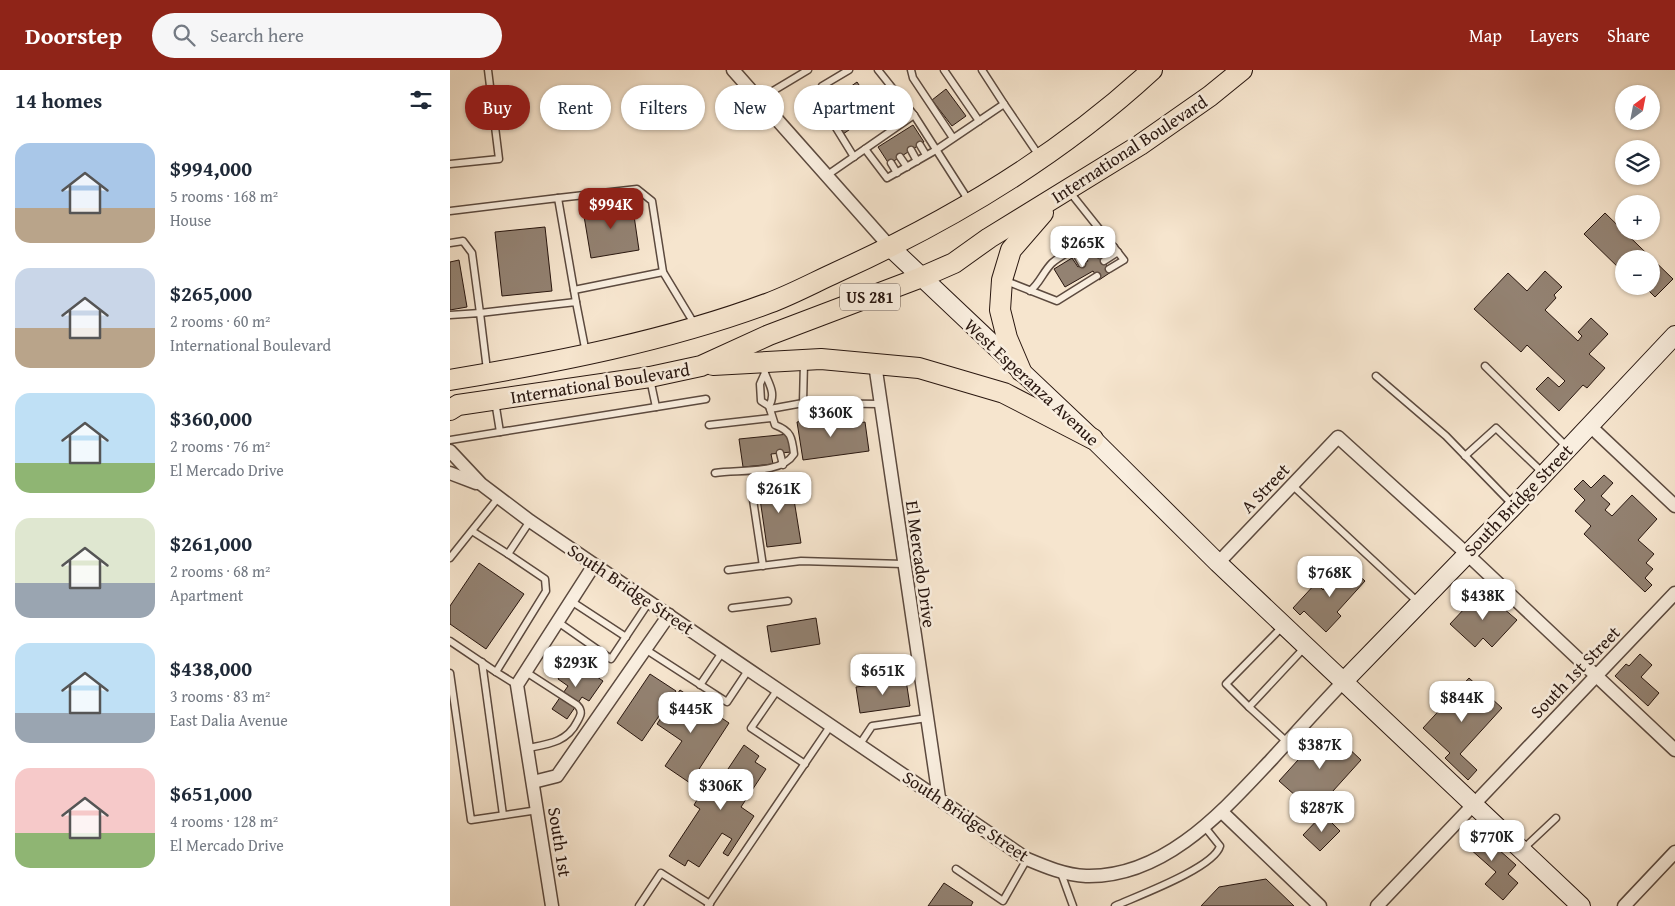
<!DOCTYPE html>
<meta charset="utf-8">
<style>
body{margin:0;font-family:"Gentium Book Plus",serif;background:#f6f6f7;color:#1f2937;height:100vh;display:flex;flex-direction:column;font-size:19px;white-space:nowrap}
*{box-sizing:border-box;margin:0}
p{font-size:16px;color:#747a83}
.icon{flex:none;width:28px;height:28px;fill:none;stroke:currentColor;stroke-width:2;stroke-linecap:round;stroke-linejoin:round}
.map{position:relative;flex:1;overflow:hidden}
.panel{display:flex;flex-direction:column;background:#fff;width:450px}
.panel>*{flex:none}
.guide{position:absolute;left:15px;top:15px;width:475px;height:45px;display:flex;gap:10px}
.needle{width:32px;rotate:32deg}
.fabs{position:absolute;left:1165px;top:15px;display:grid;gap:10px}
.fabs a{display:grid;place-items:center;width:45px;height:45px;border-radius:50%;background:#fff;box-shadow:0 1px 4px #0004;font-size:25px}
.price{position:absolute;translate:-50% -42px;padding:0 11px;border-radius:10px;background:#fff;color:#222;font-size:16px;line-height:32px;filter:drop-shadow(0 1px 2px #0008)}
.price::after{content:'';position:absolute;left:50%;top:30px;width:15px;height:11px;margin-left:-8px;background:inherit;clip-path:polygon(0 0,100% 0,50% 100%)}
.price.current{background:#8f2418;color:#fff}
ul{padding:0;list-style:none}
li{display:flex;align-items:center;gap:15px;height:125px;padding:0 15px}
li span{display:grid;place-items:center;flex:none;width:140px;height:100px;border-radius:15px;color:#555}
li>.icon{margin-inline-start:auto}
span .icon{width:60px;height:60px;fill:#fffc;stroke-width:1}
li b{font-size:21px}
h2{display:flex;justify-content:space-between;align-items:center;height:60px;padding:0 15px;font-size:21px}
.pill{padding:0 18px;border-radius:22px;background:#fff;box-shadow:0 1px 4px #0004;font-size:18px;line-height:45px}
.pill.current{background:#8f2418;color:#fff}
header{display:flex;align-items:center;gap:30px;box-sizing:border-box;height:70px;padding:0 25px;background:#8f2418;color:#fff}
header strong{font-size:24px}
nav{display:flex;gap:28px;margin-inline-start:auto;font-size:18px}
.search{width:350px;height:45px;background:#f6f6f7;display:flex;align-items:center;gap:12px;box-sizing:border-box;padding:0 18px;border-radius:28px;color:#747a83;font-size:19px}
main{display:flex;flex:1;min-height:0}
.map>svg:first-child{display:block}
.building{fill:#938272;stroke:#28160f}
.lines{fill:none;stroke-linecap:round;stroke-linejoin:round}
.lane-casing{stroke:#5c4a3f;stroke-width:9}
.street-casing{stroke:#5c4a3f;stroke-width:15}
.secondary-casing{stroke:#28160f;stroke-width:20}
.primary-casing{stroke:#28160f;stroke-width:22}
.lane{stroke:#f9eedf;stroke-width:6}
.street{stroke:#f9eedf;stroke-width:12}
.secondary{stroke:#f9eedf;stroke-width:18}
.primary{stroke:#f6e5ce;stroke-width:20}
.labels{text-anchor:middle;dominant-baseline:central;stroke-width:5;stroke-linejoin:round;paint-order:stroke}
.shield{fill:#f9eedf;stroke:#67574d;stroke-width:1}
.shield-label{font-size:16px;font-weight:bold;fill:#28160f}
.street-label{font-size:18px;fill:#28160f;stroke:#f9eedf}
</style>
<header>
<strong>Doorstep</strong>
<div class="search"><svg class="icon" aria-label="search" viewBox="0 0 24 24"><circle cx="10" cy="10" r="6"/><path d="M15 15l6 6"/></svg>Search here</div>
<nav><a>Map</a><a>Layers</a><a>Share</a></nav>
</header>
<main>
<section class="panel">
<h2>14 homes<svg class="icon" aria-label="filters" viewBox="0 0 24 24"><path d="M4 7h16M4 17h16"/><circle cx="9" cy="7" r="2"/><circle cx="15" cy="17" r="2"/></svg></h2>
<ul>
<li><span style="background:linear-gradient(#a9c7e8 65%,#b9a48a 0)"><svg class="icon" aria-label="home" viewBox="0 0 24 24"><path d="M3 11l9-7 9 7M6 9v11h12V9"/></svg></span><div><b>$994,000</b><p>5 rooms · 168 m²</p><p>House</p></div></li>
<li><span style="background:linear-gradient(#c9d6e8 60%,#b9a48a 0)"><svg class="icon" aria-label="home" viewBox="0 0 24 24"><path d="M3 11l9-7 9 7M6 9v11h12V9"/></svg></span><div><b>$265,000</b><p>2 rooms · 60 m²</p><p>International Boulevard</p></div></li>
<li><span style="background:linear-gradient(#bfe0f5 70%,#8fb573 0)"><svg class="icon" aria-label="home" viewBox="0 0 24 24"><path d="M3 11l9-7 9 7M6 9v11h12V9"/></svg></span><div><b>$360,000</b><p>2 rooms · 76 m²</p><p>El Mercado Drive</p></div></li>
<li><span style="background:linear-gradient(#dfe7d0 65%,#9aa5b1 0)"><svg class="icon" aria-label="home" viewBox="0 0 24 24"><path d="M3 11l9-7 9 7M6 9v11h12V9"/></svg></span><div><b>$261,000</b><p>2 rooms · 68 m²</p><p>Apartment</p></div></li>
<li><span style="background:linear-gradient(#bfe0f5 70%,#9aa5b1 0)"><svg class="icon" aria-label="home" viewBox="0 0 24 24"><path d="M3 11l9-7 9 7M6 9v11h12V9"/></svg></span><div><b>$438,000</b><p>3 rooms · 83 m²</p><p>East Dalia Avenue</p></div></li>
<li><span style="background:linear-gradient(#f6c9c9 65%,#8fb573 0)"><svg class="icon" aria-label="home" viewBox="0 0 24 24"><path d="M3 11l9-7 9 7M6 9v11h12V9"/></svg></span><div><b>$651,000</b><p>4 rooms · 128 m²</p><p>El Mercado Drive</p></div></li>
</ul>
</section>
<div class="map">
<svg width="1225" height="836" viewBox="0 0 1225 836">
<rect width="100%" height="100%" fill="#f6e5ce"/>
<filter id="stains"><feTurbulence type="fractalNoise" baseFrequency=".004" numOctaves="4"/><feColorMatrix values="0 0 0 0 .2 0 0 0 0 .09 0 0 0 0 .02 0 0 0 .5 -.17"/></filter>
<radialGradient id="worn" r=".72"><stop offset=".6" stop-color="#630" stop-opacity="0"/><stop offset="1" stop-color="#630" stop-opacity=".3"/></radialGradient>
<g class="building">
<path d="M407 12 427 41 393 64 373 36Z"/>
<path d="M496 19 516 46 502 56 482 30Z"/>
<path d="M463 55 474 72 439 94 428 77Z"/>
<path d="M182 132 189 180 141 188 133 140Z"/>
<path d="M1155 143 1223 209 1205 227 1194 216H1201V189H1174V203L1134 164Z"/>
<path d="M95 157 102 221 52 226 45 162Z"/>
<path d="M644 175 661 202 649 210 643 201 615 217 604 199 622 188 628 197 632 194 638 191 632 182Z"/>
<path d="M9 190 17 237 0 240V192Z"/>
<path d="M1095 201 1112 217 1104 225 1106 228 1095 240 1128 271 1132 266 1128 262 1141 248 1158 264 1139 284 1155 298 1137 318 1133 315 1109 341 1086 319 1098 307 1109 317 1115 311 1077 275 1071 282 1024 239 1058 203 1077 221Z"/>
<path d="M391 346 392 355 415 352 419 381 353 390 347 352Z"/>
<path d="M339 364 341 382 321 384 323 394 293 397 289 369Z"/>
<path d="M1154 405 1163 413 1151 426 1160 434 1155 440 1162 446 1182 425 1207 449 1188 470 1204 484 1196 493 1203 499 1195 508 1202 515 1195 522 1134 464 1141 456 1125 441 1135 430 1124 419 1133 410 1141 418Z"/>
<path d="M341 411 351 473 317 477 308 415Z"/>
<path d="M29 493 74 524 36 579 0 554V536Z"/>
<path d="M897 494 915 511 887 542 891 546 876 562 854 541 850 545 843 538 866 513 873 520Z"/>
<path d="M1032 520 1067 550 1042 577 1033 568 1025 577 1000 554Z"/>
<path d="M366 548 370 574 321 582 317 556Z"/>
<path d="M1190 584 1202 595 1191 607 1209 623 1198 636 1165 606 1176 594 1179 596Z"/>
<path d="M121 589 153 611 139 631 132 627 117 649 102 639 118 616 108 609Z"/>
<path d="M200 604 226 621 192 671 167 653Z"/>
<path d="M1019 608 1052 638 1010 684 1027 700 1018 710 995 688 1000 683 973 658Z"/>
<path d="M456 610 460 636 410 643 406 617Z"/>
<path d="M230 620 279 653 240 713 215 696 232 671 207 654Z"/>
<path d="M877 658 911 690 864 742 829 711Z"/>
<path d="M294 675 309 686 305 692 316 699 291 737 304 746 278 786 273 783 282 769 272 763 249 797 238 790 235 796 219 786 250 739 244 735 254 718 262 723Z"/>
<path d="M873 744 890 761 870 781 853 765Z"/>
<path d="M1022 756 1066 795 1058 804 1068 813 1053 830 1035 814 1046 802 1010 770Z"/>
<path d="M816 809 844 836H751L769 817Z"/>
<path d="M494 813 523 832 521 836H478Z"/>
</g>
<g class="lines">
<defs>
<g id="lane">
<path d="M399 0 372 16 367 27 404 87"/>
<path d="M428 0 464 45"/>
<path d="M461 0 463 8 503 68"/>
<path d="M494 0 529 51"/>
<path d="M308 30 358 0"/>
<path d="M554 34 590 87"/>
<path d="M470 75 476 85"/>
<path d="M415 79 437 108 486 80 554 34 532 0"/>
<path d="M461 80 467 91"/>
<path d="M450 87 457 97"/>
<path d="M441 93 447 103"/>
<path d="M0 94 49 89 38 0"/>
<path d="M376 106 464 45 519 131"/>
<path d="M619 121 674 190 659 199"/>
<path d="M108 128 187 119 202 131 213 202 245 255"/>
<path d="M0 141 108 128 126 232"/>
<path d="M0 173 13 171 22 183 30 243 126 232 136 283"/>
<path d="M646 178 660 171"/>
<path d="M624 180 632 194"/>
<path d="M650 185 664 177"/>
<path d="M654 191 668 182"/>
<path d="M556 211 607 231 647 206"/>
<path d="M124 220 213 202"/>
<path d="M580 221C590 213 593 202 602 193 616 181 637 173 654 163"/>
<path d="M0 245 30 243 37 300"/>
<path d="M1035 296 1117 377"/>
<path d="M314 305 310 314 311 331 319 336"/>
<path d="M926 306 996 366 1063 435"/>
<path d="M200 309 206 337"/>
<path d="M45 331 50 362"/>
<path d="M353 333 354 292"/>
<path d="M320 339 353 333 430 334"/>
<path d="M259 355 321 348"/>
<path d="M0 370 256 329"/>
<path d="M330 383 333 395"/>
<path d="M1015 386 1046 358 1093 403"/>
<path d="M265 403C288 399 331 405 344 384 342 367 341 361 325 355L319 336C328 321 315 310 313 296"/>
<path d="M842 415 969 533"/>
<path d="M302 423 313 496"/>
<path d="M22 461 58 484"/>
<path d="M0 488 48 428"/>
<path d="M278 500 351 491 453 494"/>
<path d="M121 531 176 567"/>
<path d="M282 538 338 531"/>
<path d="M108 552 161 589 199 532"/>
<path d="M0 571 46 602"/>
<path d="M195 579 277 632 299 599"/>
<path d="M32 592 53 745"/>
<path d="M76 602 127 635C133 641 131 645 127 652 117 672 99 674 78 678"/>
<path d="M0 603 21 750 88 740"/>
<path d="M67 615 46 602 96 521 95 509 58 484 80 451"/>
<path d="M250 615 273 581"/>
<path d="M328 619 301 658 355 694"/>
<path d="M799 637 776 614 833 556"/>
<path d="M837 672 799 637 855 577"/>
<path d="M410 674 422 656 477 648"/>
<path d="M1073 779 1106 748"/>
<path d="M506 799 553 831 577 789"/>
<path d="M611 803 623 836"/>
<path d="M189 836 211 803 260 834"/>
<path d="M258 836 381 655"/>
<path d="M665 836C687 826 764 798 770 776L754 756"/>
</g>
<g id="street">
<path d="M283 0 441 178"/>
<path d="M425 294 489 728"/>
<path d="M1139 355 1225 436"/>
<path d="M0 381 31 414 80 451 577 789C596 797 615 805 636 806 714 808 772 742 821 690 845 664 869 637 894 611"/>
<path d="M0 403 26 413"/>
<path d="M768 493 888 367 1017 484 1225 680"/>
<path d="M83 712 107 706 219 545"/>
<path d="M772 742 870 836"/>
<path d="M102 836 67 615 144 495"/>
<path d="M927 836 1225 523"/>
<path d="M1174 836 1225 782"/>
</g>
<g id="secondary">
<path d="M441 178 643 369 768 493 1131 836"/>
<path d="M894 611 1064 436 1225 265"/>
</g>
<g id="primary">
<path d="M263 295 371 289 469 298 554 323 643 369"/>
<path d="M571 301 557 268 550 240 552 210 561 180 593 143"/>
<path d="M0 310C107 292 217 271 319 233 343 224 365 212 387 202 502 150 610 85 702 0"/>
<path d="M0 340 8 335 200 307 251 296 319 265 472 207 504 193 539 168 690 75 760 26 792 0"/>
</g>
</defs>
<use href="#lane" class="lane-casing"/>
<use href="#street" class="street-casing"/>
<use href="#secondary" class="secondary-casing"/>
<use href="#primary" class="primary-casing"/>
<use href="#lane" class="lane"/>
<use href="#street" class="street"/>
<use href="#secondary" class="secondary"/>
<use href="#primary" class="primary"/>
</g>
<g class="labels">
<rect class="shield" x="390" y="213.5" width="60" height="27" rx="4"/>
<g class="shield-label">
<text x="420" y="227">US 281</text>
</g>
<g class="street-label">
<text transform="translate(679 79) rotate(-33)">International Boulevard</text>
<text transform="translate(582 312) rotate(43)">West Esperanza Avenue</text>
<text transform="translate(150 313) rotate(-9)">International Boulevard</text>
<text transform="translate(815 418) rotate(-46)">A Street</text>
<text transform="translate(1068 430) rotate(-46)">South Bridge Street</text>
<text transform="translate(471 494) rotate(82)">El Mercado Drive</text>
<text transform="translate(181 519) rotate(34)">South Bridge Street</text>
<text transform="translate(1125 602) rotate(-46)">South 1st Street</text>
<text transform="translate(516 746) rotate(34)">South Bridge Street</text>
<text transform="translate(110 772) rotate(81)">South 1st</text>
</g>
</g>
<rect width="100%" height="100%" filter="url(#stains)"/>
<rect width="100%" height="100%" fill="url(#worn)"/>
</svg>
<div class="fabs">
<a><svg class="needle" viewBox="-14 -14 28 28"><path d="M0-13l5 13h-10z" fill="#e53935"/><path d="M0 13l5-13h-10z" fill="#747a83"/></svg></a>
<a><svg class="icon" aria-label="layers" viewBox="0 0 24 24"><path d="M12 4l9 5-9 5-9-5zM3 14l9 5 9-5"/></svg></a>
<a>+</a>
<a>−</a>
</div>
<b class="price current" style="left:161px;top:160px">$994K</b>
<b class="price" style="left:633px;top:198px">$265K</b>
<b class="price" style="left:381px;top:368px">$360K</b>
<b class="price" style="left:329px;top:444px">$261K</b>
<b class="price" style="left:880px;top:528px">$768K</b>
<b class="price" style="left:1033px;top:551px">$438K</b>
<b class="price" style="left:126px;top:618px">$293K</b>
<b class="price" style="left:433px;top:626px">$651K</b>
<b class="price" style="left:1012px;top:653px">$844K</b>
<b class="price" style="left:241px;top:664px">$445K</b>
<b class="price" style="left:870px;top:700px">$387K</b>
<b class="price" style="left:271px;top:741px">$306K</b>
<b class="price" style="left:872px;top:763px">$287K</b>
<b class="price" style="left:1042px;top:792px">$770K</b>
<div class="guide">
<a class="pill current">Buy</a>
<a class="pill">Rent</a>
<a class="pill">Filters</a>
<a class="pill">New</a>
<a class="pill">Apartment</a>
</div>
</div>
</main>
